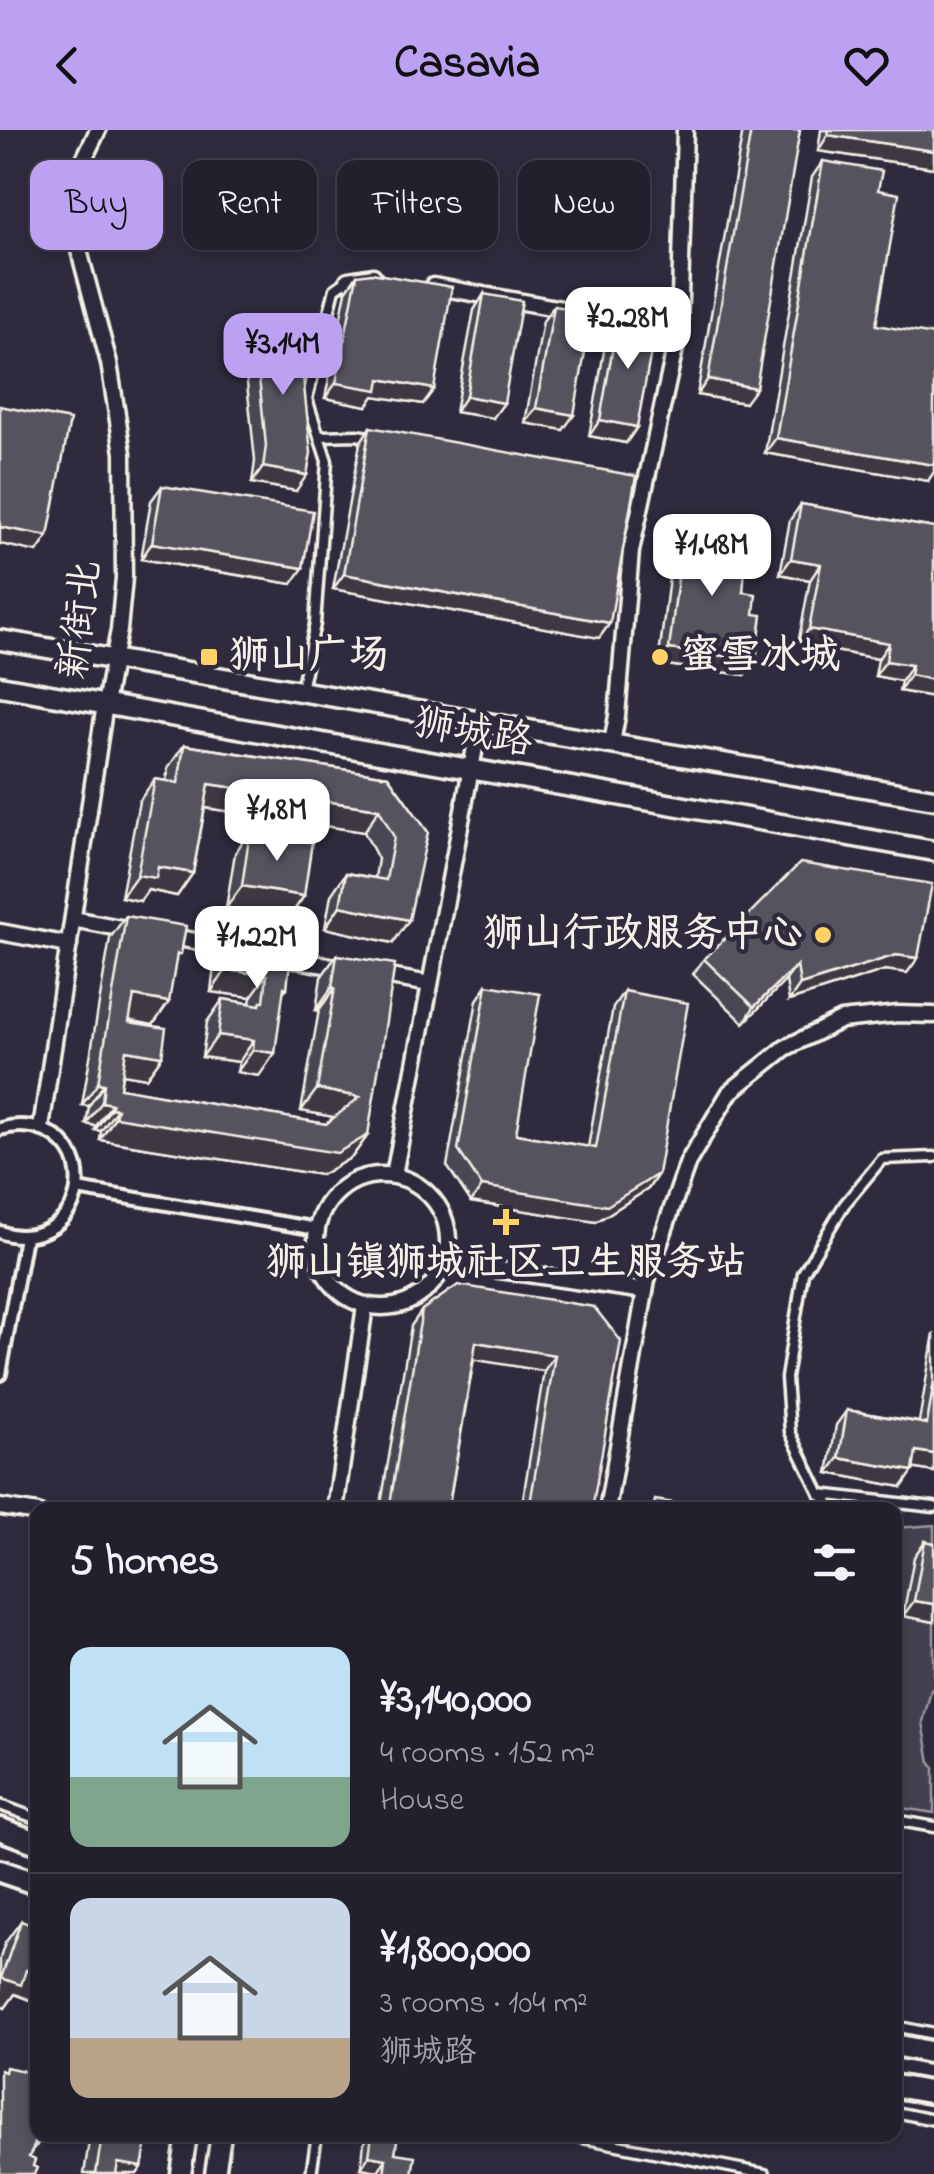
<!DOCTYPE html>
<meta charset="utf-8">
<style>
body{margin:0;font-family:"Indie Flower","LXGW WenKai TC",sans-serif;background:#2f2d3a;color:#f1f3f6;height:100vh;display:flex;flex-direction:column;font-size:38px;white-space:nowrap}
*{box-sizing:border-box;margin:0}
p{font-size:32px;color:#a3a3aa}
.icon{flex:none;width:55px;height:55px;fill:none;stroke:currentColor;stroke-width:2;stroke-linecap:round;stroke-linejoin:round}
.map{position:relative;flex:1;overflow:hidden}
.panel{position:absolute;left:30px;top:1372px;width:872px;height:640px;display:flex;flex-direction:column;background:#23202e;border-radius:20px;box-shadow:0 5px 15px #0003,0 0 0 2px #403e4a}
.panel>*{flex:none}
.top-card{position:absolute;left:30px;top:30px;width:875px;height:90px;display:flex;gap:20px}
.price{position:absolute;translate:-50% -85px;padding:0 22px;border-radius:20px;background:#fff;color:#222;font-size:32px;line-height:65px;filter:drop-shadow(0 2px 5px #0008)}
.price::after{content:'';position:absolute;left:50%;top:60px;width:30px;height:22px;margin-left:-15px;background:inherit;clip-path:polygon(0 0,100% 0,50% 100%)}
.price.on{background:#bca0f2;color:#111}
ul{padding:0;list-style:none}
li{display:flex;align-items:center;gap:30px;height:250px;padding:0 40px}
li+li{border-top:2px solid #403e4a}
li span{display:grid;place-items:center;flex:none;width:280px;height:200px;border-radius:20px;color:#555}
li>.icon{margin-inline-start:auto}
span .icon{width:120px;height:120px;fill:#fffc;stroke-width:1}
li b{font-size:42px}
h2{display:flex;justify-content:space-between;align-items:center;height:120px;padding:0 40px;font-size:42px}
.pill{padding:0 35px;border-radius:20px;background:#23202e;box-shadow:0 5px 15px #0003,0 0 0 2px #403e4a;font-size:35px;line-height:90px}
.pill.on{background:#bca0f2;color:#111}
header{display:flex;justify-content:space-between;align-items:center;height:130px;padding:0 40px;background:#bca0f2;color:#111;font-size:45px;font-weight:700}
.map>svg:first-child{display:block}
.green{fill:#454050;stroke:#9c989c;stroke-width:2.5}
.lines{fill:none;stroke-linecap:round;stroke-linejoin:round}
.service-casing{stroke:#f4f1e8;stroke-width:15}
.pedestrian-casing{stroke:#f4f1e8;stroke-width:18}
.minor-casing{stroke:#f4f1e8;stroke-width:21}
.tertiary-casing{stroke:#f4f1e8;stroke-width:25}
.secondary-casing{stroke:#f4f1e8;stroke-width:28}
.service{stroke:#2f2a3d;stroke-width:8}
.pedestrian{stroke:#2f2a3d;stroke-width:10}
.minor{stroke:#2f2a3d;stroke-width:14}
.tertiary{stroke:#2f2a3d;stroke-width:18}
.secondary{stroke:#2f2a3d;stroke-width:20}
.wall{fill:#4a4752;stroke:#f4f1e8;stroke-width:2.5}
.shaded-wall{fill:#3c3942;stroke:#f4f1e8;stroke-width:2.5}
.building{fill:#56525f;stroke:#f4f1e8;stroke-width:2.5}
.poi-dot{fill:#ffd166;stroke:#2f2a3d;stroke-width:4}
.labels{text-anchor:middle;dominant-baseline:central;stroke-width:9;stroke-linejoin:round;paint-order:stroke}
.street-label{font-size:40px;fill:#f4f1e8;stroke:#2f2a3d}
.poi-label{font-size:40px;font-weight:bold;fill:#f4f1e8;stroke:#2f2a3d;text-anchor:start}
</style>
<header><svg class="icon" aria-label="back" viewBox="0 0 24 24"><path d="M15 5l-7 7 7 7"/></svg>Casavia<svg class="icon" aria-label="heart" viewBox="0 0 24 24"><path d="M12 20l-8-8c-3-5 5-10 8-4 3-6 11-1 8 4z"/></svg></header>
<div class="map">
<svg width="934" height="2044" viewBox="0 0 934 2044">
<rect width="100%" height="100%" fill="#2f2a3d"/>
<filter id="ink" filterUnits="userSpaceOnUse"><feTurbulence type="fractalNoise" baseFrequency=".01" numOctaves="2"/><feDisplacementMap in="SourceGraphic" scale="20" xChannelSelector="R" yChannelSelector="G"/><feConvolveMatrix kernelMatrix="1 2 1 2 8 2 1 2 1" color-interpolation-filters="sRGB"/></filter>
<g filter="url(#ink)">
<path class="green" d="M934 1395V1558L931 1560 923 1592 930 1632 934 1638V1683L895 1677V1398Z"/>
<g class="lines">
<defs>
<g id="service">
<path d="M319 306 357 305 374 308"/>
<path d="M301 560 315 494 327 331 307 269 335 159 348 150"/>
<path d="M820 1364 934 1377"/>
<path d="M835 1380 820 1364 790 1302 786 1248 803 1143 844 1075 882 1029 934 1027"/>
<path d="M0 1675 38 1689"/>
<path d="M895 1690 934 1697"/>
<path d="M895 1896 934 1904"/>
<path d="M895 1982 934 1990"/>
<path d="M567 2005 765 2044"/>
<path d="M311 2044 317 2005"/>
</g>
<g id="pedestrian">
<path d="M0 999C40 987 83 1012 77 1059 72 1095 33 1115 0 1102"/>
<path d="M77 1059 317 1099"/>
<path d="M0 1244 25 1107"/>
</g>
<g id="minor">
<path d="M348 150 373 146"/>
<path d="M433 156 679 200"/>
<path d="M612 613 617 586 631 421 679 200 685 0"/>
<path d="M73 789 136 801"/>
<path d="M0 802 69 815"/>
<path d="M167 806 239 819"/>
<path d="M275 826 347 839"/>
<path d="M378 845 430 854"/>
<path d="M41 998 105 574 119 500 124 448 123 323 109 233 65 68 98 0"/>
<circle cx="382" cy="1111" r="66"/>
<path d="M394 1045 480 591"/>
<path d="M444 1132 645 1161"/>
<path d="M0 1377 38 1383"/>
<path d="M335 1380 365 1176"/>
<path d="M607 1380 647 1150 688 1032 730 962 785 918 841 890 898 884 934 885"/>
</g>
<g id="tertiary">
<path d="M0 510 934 669"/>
<path d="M0 556 934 721"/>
<path d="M181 2044 187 2005"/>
<path d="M215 2044 221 2005"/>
</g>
<g id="secondary">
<path d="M0 1699 38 1713"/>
<path d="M0 1741 38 1754"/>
<path d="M895 1915 934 1923"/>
<path d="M895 1956 934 1963"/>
</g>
</defs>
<use href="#service" class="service-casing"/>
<use href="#pedestrian" class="pedestrian-casing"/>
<use href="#minor" class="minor-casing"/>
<use href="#tertiary" class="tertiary-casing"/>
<use href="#secondary" class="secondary-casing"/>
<use href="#service" class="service"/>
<use href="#pedestrian" class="pedestrian"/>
<use href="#minor" class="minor"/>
<use href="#tertiary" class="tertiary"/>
<use href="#secondary" class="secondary"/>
</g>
<g class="wall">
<path d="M743 0H800L745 273 697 265Z"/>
<path d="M821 0H934V38L818 21Z"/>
<path d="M823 31 878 60 876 195 928 351 765 323 812 47Z"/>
<path d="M357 145 434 259 423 274 374 266 367 276 325 268 346 161Z"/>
<path d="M484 164 493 288 455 282 474 180Z"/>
<path d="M554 176 563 300 525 293 543 191Z"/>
<path d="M618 188 637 297 626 313 589 306 607 204Z"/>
<path d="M254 198 296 361 252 353 255 331 243 214Z"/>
<path d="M370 297 610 493 599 508 333 459 360 313Z"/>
<path d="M162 356 292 454 141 429 151 371Z"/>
<path d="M801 374 934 398V567L899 561 901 551 875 546 878 529 798 514 810 450 780 444 790 390Z"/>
<path d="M686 386 712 416 734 438 743 462 745 545 658 534 675 401Z"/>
<path d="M184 615 388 646 428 702 393 813 325 798 331 765 346 743 375 748 378 729 364 702 205 678 193 743 177 766 148 760 140 771 121 767 139 671 155 649 166 651 168 638Z"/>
<path d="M250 701 304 766 288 789 226 778 235 723Z"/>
<path d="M126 786 175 833 153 895 130 891 129 892 162 926 146 948 122 944 120 958 326 994 334 987 301 981 319 880H316L321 847 337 825 368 1005 352 1027 321 1045 100 1010 101 1001 95 1000 96 996 86 994 89 976 82 975 110 808Z"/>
<path d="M231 803 287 858 283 862 259 946 237 942 239 932 202 927 207 892 223 869 250 873 251 867 211 862 215 826Z"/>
<path d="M918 828 907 843 885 840 789 871 786 850 744 893 693 844 704 829Z"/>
<path d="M487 855 516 1004 588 1017 613 877 624 861 658 1044 648 1059 596 1092 471 1072 447 1036 477 870Z"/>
<path d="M594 1177 592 1380H521L544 1241 474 1229 448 1380H380L411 1196 422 1180Z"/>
<path d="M934 1203V1342L913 1338 902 1357 828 1343 836 1295 847 1280 919 1292Z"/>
<path d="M925 1411 934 1413V1492L903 1486 914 1427Z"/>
<path d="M21 1791 36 1872 15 1864 5 1878 0 1876V1828L5 1813Z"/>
<path d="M90 2005H148L142 2037 137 2044H84Z"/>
<path d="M370 2005H397L395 2023 412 2044H377L378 2041 361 2038 364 2013Z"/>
</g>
<g class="shaded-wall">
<path d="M828 5 934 21V38L818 21Z"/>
<path d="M380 249 434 259 423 274 374 266 367 276 325 268 336 253Z"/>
<path d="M708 249 756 258 745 273 697 265Z"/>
<path d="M466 266 504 273 493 288 455 282Z"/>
<path d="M536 278 574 285 563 300 525 293Z"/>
<path d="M600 290 637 297 626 313 589 306Z"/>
<path d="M776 308 934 335V342L928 351 765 323Z"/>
<path d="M263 337 307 345 296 361 252 353Z"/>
<path d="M0 397 48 406 37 422 0 414Z"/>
<path d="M152 413 303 438 292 454 141 429Z"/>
<path d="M791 429 821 434 810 450 780 444Z"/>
<path d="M344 444 610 493 599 508 333 459Z"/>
<path d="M809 499 889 513 878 529 798 514Z"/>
<path d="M669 519 756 530 745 545 658 534Z"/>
<path d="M886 531 912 535 901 551 875 546Z"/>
<path d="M910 545 934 550V567L899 561Z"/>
<path d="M209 654 379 679 364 702 193 676Z"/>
<path d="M158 737 193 743 177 766 148 760 140 771 121 767 137 745Z"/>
<path d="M242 756 304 766 288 789 226 778Z"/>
<path d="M340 776 409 790 393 813 325 798Z"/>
<path d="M896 825 918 828 907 843 885 840 789 871 800 855Z"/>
<path d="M797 835 786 850 744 893 754 877Z"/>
<path d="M226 840 267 845 251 867 211 862Z"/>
<path d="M332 857 335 858 319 880H316Z"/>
<path d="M134 866 169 872 153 895 118 888Z"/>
<path d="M218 905 254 910 239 932 202 927Z"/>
<path d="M126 920 162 926 146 948 111 942Z"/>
<path d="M253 920 275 923 259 946 237 942Z"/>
<path d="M98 953 104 954 89 976 82 975Z"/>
<path d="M317 959 360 967 344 989 301 981Z"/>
<path d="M102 972 112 974 96 996 86 994Z"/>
<path d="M111 978 117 979 101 1001 95 1000Z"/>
<path d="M115 987 368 1005 352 1027 321 1045 100 1010Z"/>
<path d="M658 1044 648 1059 596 1092 471 1072 482 1056Z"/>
<path d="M476 1212 555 1225 544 1241 465 1228Z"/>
<path d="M916 1321 934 1324V1342L905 1337Z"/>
<path d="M839 1328 913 1341 902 1357 828 1343Z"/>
<path d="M914 1471 934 1474V1492L903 1486Z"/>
<path d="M26 1840 38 1844V1870L36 1872 15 1864 5 1878 0 1876 1 1848Z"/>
<path d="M36 2000H38V2005H46L34 2019Z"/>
<path d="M369 2026 386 2029 378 2041 361 2038Z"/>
<path d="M118 2033 142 2037 137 2044H111Z"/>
</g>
<g class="building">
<path d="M751 0H800L756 258 708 249Z"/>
<path d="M829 0H934V21L828 5Z"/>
<path d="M823 31 882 41 878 60 899 64 876 195 934 205V335L776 308Z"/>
<path d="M371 143 452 157 434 259 380 249 378 260 336 253 357 145Z"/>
<path d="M484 164 522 171 504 273 466 266Z"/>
<path d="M554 176 592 182 574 285 536 278Z"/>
<path d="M618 188 656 195 637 297 600 290Z"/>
<path d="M297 189 311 323 307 345 263 337 266 316 254 198Z"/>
<path d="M0 276 70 290 48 406 0 397Z"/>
<path d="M370 297 636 346 610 493 344 444Z"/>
<path d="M162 356 313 381 303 438 152 413Z"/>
<path d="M801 374 934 398V550L910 545 912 535 886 531 889 513 809 499 821 434 791 429Z"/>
<path d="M686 386 715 390 712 416 737 420 734 438 745 440 743 462 756 464 754 484 762 485 756 530 669 519Z"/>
<path d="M184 615 388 646 428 702 409 790 340 776 346 743 386 750 394 707 379 679 209 654 193 743 158 737 156 748 137 745 155 649 178 653Z"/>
<path d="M250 701 312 712 304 766 242 756Z"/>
<path d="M800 733 932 754 918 828 896 825 800 855 797 835 754 877 704 829Z"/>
<path d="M126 786 186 796 181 824H177L169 872 134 866 129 892 166 898 162 926 126 920 120 958 326 994 360 967 317 959 335 858 332 857 337 825 395 834 368 1005 337 1023 115 987 117 979 111 978 112 974 102 972 104 954 98 953Z"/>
<path d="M231 803 292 814 287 858 284 857 275 923 253 920 254 910 218 905 223 869 260 875 261 871H264L267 845 226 840Z"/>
<path d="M487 855 540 864 516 1004 596 1018 624 861 688 873 658 1044 607 1076 482 1056 458 1020Z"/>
<path d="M458 1155 594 1177 621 1211 592 1380H529L555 1225 476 1212 448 1380H389L422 1180Z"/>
<path d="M934 1251V1324L916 1321 913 1341 839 1328 847 1280 927 1294Z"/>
<path d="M655 1370 717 1380H653Z"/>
<path d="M925 1411 934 1413V1474L914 1471Z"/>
<path d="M21 1791 38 1797V1844L26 1840 21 1855 1 1848Z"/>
<path d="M6 1937 38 1944V2000H36L33 2019 29 2027 35 2030 33 2036 37 2038 34 2044H0V1940L5 1942Z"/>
<path d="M102 2005H148L142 2037 118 2033 116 2044H96Z"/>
<path d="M372 2005H398L395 2023 415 2026 412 2044H384L386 2029 369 2026Z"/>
</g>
</g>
<g class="poi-dot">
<rect x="199" y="517" width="20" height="20" rx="5"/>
<circle cx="660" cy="527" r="10"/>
<circle cx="823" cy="805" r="10"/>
<path d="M501 1077h10v10h10v10h-10v10h-10v-10h-10v-10h10z"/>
</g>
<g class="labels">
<g class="street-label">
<text transform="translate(82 490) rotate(-83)">新街北</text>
<text transform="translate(473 604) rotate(10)">狮城路</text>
</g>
<g class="poi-label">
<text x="229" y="527">狮山广场</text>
<text x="680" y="527">蜜雪冰城</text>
<text x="803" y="805" text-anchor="end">狮山行政服务中心</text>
<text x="506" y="1134" text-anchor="middle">狮山镇狮城社区卫生服务站</text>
</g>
</g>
</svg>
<b class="price" style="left:628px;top:242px">¥2.28M</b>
<b class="price on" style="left:283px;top:268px">¥3.14M</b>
<b class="price" style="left:712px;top:469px">¥1.48M</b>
<b class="price" style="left:277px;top:734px">¥1.8M</b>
<b class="price" style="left:257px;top:861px">¥1.22M</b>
<div class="top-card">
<a class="pill on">Buy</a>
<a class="pill">Rent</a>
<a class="pill">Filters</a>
<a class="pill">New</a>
</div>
<section class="panel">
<h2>5 homes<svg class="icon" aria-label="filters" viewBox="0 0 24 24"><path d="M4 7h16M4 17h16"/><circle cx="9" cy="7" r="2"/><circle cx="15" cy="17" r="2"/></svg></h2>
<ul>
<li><span style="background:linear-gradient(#bfe0f5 65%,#7fa58c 0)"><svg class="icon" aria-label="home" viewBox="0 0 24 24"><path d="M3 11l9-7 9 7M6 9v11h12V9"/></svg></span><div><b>¥3,140,000</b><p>4 rooms · 152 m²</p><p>House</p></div></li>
<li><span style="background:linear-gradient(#c9d6e8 70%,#b9a48a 0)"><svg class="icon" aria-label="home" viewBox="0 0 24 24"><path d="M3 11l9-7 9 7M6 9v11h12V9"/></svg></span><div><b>¥1,800,000</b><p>3 rooms · 104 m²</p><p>狮城路</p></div></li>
</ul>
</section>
</div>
